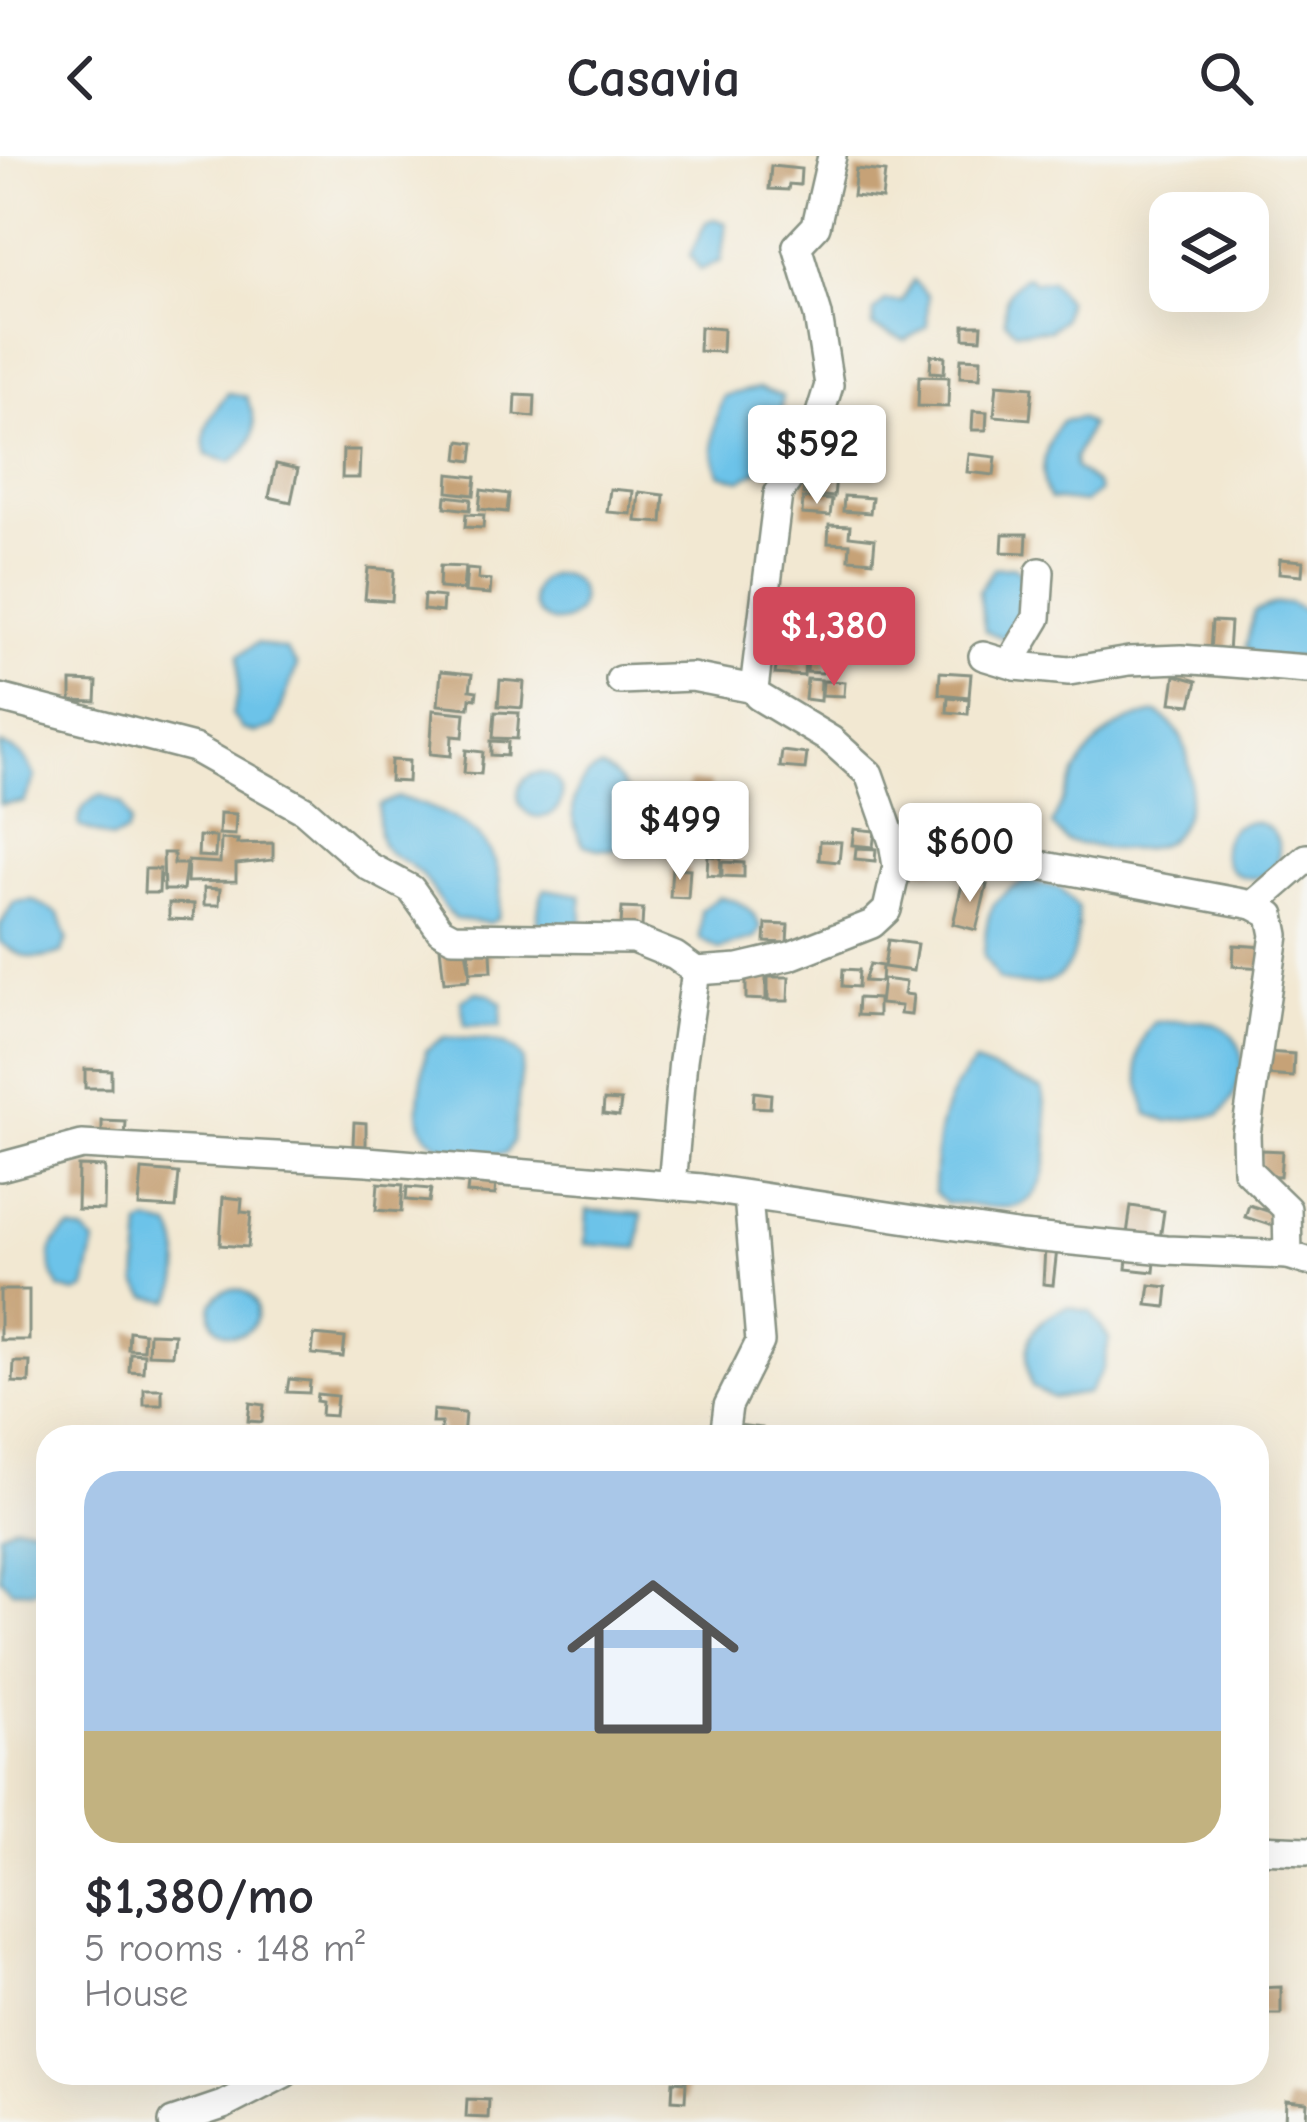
<!DOCTYPE html>
<meta charset="utf-8">
<style>
body{margin:0;font-family:"Comic Neue",sans-serif;background:#f2f2f3;color:#2b2b33;height:100vh;display:flex;flex-direction:column;font-size:45px;white-space:nowrap}
*{box-sizing:border-box;margin:0}
p{font-size:39px;color:#7c7c81}
.icon{flex:none;width:66px;height:66px;fill:none;stroke:currentColor;stroke-width:2;stroke-linecap:round;stroke-linejoin:round}
.map{position:relative;flex:1;overflow:hidden}
.details{position:absolute;left:36px;top:1269px;width:1233px;height:660px;display:flex;flex-direction:column;background:#fff;border-radius:36px;box-shadow:0 12px 48px #0002}
.details>*{flex:none}
.tools{position:absolute;left:1149px;top:36px;display:grid;gap:24px}
.tools a{display:grid;place-items:center;width:120px;height:120px;border-radius:24px;background:#fff;box-shadow:0 12px 48px #0002;font-size:60px}
.price{position:absolute;translate:-50% -102px;padding:0 27px;border-radius:12px;background:#fff;color:#222;font-size:39px;line-height:78px;filter:drop-shadow(0 3px 6px #0008)}
.price::after{content:'';position:absolute;left:50%;top:72px;width:36px;height:27px;margin-left:-18px;background:inherit;clip-path:polygon(0 0,100% 0,50% 100%)}
.price.selected{background:#d1495b;color:#fff}
ul{padding:0;list-style:none}
li{display:grid;align-content:center;gap:24px;height:636px;padding:0 48px}
li span{display:grid;place-items:center;height:372px;border-radius:36px;color:#555}
li>.icon{margin-inline-start:auto}
span .icon{width:216px;height:216px;fill:#fffc;stroke-width:1}
li b{font-size:51px}
header{display:flex;justify-content:space-between;align-items:center;height:156px;padding:0 48px;background:#fff;font-size:54px;font-weight:700}
.map>svg:first-child{display:block}
.water{fill:#6cc3e9;stroke:#46808e;stroke-width:3}
.building{fill:#c6a277}
.lines{fill:none;stroke-linecap:round;stroke-linejoin:round}
.minor-casing{stroke:#889283;stroke-width:32}
.minor{stroke:#fff;stroke-width:27}
</style>
<header><svg class="icon" aria-label="back" viewBox="0 0 24 24"><path d="M15 5l-7 7 7 7"/></svg>Casavia<svg class="icon" aria-label="search" viewBox="0 0 24 24"><circle cx="10" cy="10" r="6"/><path d="M15 15l6 6"/></svg></header>
<div class="map">
<svg width="1307" height="1966" viewBox="0 0 1307 1966">
<rect width="100%" height="100%" fill="#f6f6f2"/>
<filter id="ink" filterUnits="userSpaceOnUse"><feTurbulence type="fractalNoise" baseFrequency=".00833" numOctaves="2"/><feDisplacementMap in="SourceGraphic" scale="24" xChannelSelector="R" yChannelSelector="G"/><feConvolveMatrix kernelMatrix="1 2 1 2 8 2 1 2 1" color-interpolation-filters="sRGB"/></filter>
<filter id="wash" filterUnits="userSpaceOnUse"><feTurbulence type="fractalNoise" baseFrequency=".004" numOctaves="4" result="noise"/><feDisplacementMap in="SourceGraphic" scale="48" xChannelSelector="R" yChannelSelector="G"/><feGaussianBlur stdDeviation="2.7" result="paint"/><feColorMatrix in="noise" values="0 0 0 0 0 0 0 0 0 0 0 0 0 0 0 0 0 1.4 0 .05"/><feComposite in="paint" operator="in"/></filter>
<g filter="url(#wash)">
<rect width="100%" height="100%" fill="#f2e8d2"/>
<g class="water">
<path d="M715 63 726 67 721 105 700 114 690 99 706 66Z"/>
<path d="M1026 120 1035 126 1050 124 1066 145 1063 163 1050 174 1016 175 1005 165C1004 142 1007 132 1026 120Z"/>
<path d="M913 124 928 140 927 171 905 184 873 171 874 156 885 145 902 146Z"/>
<path d="M758 232 782 240 779 294 763 312 741 324 721 319C706 295 715 265 723 240Z"/>
<path d="M228 237 246 240C259 270 258 286 231 306L207 299C199 274 213 256 228 237Z"/>
<path d="M1080 262 1090 269 1074 303 1075 312 1097 329 1099 336 1084 347 1050 343C1036 321 1046 284 1062 265Z"/>
<path d="M1015 411 1029 426V466L1009 484 985 475 979 435 994 412Z"/>
<circle cx="557" cy="442" r="24"/>
<path d="M1289 447 1305 455 1307 502 1263 506 1246 491 1254 456 1273 448Z"/>
<path d="M257 487 286 494 297 510 274 571 256 577 242 573 232 558 238 539 239 499Z"/>
<path d="M1157 557C1164 562 1173 569 1178 576 1195 603 1196 662 1169 683 1145 702 1093 691 1066 685L1052 669C1076 614 1092 567 1157 557Z"/>
<path d="M0 589C20 595 27 602 35 621L24 646 0 648Z"/>
<path d="M601 612C640 625 659 714 584 689 566 664 570 624 601 612Z"/>
<circle cx="540" cy="639" r="22"/>
<path d="M101 639 122 648 130 667 126 677 111 683 79 670C79 653 86 646 101 639Z"/>
<path d="M398 641C463 660 512 685 498 762L490 767 455 763C442 752 436 737 426 724 399 690 373 711 379 649Z"/>
<circle cx="1251" cy="694" r="28"/>
<path d="M1027 725 1060 732 1078 752C1079 811 1063 841 999 824L984 800C986 760 988 740 1027 725Z"/>
<path d="M545 733 581 739 582 765 575 774 541 772C535 762 539 742 545 733Z"/>
<path d="M719 741C740 744 752 752 761 772L755 782 719 793 700 783 701 754Z"/>
<path d="M33 744 59 758 67 783 62 797C36 806 22 803 0 786V770L14 746Z"/>
<path d="M477 836 489 838 502 847 501 870 465 869 461 844Z"/>
<path d="M1177 865C1187 865 1198 864 1207 866 1257 876 1246 931 1220 959L1168 965 1148 958C1138 926 1129 892 1155 866Z"/>
<path d="M444 881C470 884 508 880 523 904L513 985 506 997C493 999 481 997 468 996 400 990 421 944 426 894Z"/>
<path d="M975 907 1042 933C1049 963 1056 1031 1022 1048 1007 1056 965 1047 946 1047L934 1036C935 990 939 940 975 907Z"/>
<path d="M587 1054 642 1058 638 1092 585 1088Z"/>
<path d="M148 1066 171 1071C183 1090 182 1126 171 1145L147 1141 137 1128 141 1070Z"/>
<path d="M70 1073 83 1076 95 1087 85 1133 76 1137 60 1133C46 1110 46 1088 70 1073Z"/>
<circle cx="234" cy="1156" r="23"/>
<path d="M1067 1151 1091 1156 1109 1183 1103 1213 1088 1237 1053 1242 1032 1231C1021 1192 1028 1165 1067 1151Z"/>
<path d="M15 1369 32 1370 44 1378 48 1416 34 1435 12 1434 0 1422V1377Z"/>
</g>
<g id="blocks">
<g class="building">
<path d="M771 10 801 13 800 29 789 28 788 34 769 33Z"/>
<path d="M856 13 885 16 882 43 853 40Z"/>
<path d="M964 169H982L981 183 964 182Z"/>
<path d="M700 171 723 173 722 196 699 195Z"/>
<path d="M931 199 945 200 944 217 930 216Z"/>
<path d="M961 202 981 203 980 222 960 221Z"/>
<path d="M919 220 949 221 948 251 918 250Z"/>
<path d="M997 228 1033 231 1030 263 994 260Z"/>
<path d="M516 239 535 240 534 261 515 259Z"/>
<path d="M973 255 987 256 986 274H972Z"/>
<path d="M460 285 474 287 472 305 458 303Z"/>
<path d="M343 294H360L359 322H342Z"/>
<path d="M969 298 996 301 994 319 967 316Z"/>
<path d="M276 308 298 313 291 346 269 341Z"/>
<path d="M449 318 476 321 474 339 448 336Z"/>
<path d="M805 319 836 321 834 341 803 338Z"/>
<path d="M610 333 633 335 631 358 607 356Z"/>
<path d="M481 334 509 338 507 356 479 353Z"/>
<path d="M639 336 664 339 662 367 636 365Z"/>
<path d="M446 340 471 343 470 354 445 351Z"/>
<path d="M844 340 872 342 870 357 843 355Z"/>
<path d="M803 342 832 344 830 360 802 358Z"/>
<path d="M466 358 484 359 483 372 465 371Z"/>
<path d="M829 369 850 370 849 380 875 383 873 405 849 403 850 388 828 387Z"/>
<path d="M1003 378H1027L1026 397 1002 396Z"/>
<path d="M1280 403 1303 405 1302 419 1279 417Z"/>
<path d="M440 410 465 411 463 434 439 432Z"/>
<path d="M368 412 394 414 392 445 365 443Z"/>
<path d="M467 413 479 414 478 423 491 424 490 438 465 436Z"/>
<path d="M424 439 443 441 442 456 423 454Z"/>
<path d="M1212 465 1230 466 1228 497 1210 496Z"/>
<path d="M789 483 833 487 832 500 799 498 798 507H805L804 520 775 518 777 505 787 506Z"/>
<path d="M808 502 826 503V513L822 517 807 516Z"/>
<path d="M441 515 472 518 470 534 477 535 476 543 470 542 469 552 438 549Z"/>
<path d="M940 516 971 518 969 541 939 538Z"/>
<path d="M1175 519 1197 525 1191 549 1171 547Z"/>
<path d="M807 523 821 524 820 545 805 543Z"/>
<path d="M500 524 524 526 522 552 498 550Z"/>
<path d="M71 525 97 526 96 546 71 545Z"/>
<path d="M823 525 845 526 844 540 822 539Z"/>
<path d="M948 541 969 543 968 558 947 556Z"/>
<path d="M433 554 465 557 463 581 452 580 451 600 430 598Z"/>
<path d="M495 556 519 557 517 583 493 582Z"/>
<path d="M491 585 508 586 507 600 491 599Z"/>
<path d="M466 594 483 596 481 618 464 617Z"/>
<path d="M782 595 807 598 805 613 780 611Z"/>
<path d="M391 604 409 605 408 626 390 625Z"/>
<path d="M688 625 711 627 710 646 687 645Z"/>
<path d="M719 639 740 640 739 653 718 652Z"/>
<path d="M220 657 236 658 235 679 219 678Z"/>
<path d="M730 663 744 665 742 682 728 681Z"/>
<path d="M951 666 985 670 983 691 949 687Z"/>
<path d="M988 671 1017 674 1015 696 985 692Z"/>
<path d="M854 673 875 675 873 691 852 689Z"/>
<path d="M199 680 216 681 215 701 198 700Z"/>
<path d="M221 683 238 684 237 688 273 687V704L236 708V725L187 726 188 705 220 707Z"/>
<path d="M820 685 841 686 839 706 819 704Z"/>
<path d="M856 692 876 693 875 705 855 703Z"/>
<path d="M163 697H174V708H186L183 734H164Z"/>
<rect x="906" y="699" width="32" height="15"/>
<path d="M708 700 721 701 720 720 707 719Z"/>
<path d="M722 706 744 707V721L722 720Z"/>
<path d="M672 712 690 713 688 742 670 741Z"/>
<path d="M145 713H160L159 737H144Z"/>
<path d="M963 724 987 729 976 774 953 768Z"/>
<path d="M204 732 220 733 219 749H204Z"/>
<path d="M169 747 194 748 193 764 169 763Z"/>
<path d="M622 752 643 753 642 771 621 770Z"/>
<path d="M766 768 788 769 787 787 765 786Z"/>
<path d="M888 784 917 788 913 815 884 811Z"/>
<path d="M465 789 470 816 469 796H491L492 815 470 816 469 824 444 826 440 791Z"/>
<path d="M1234 789 1265 791 1264 812 1233 810Z"/>
<path d="M870 808 882 810 881 826 864 825Z"/>
<path d="M843 813 859 814 858 831 842 830Z"/>
<path d="M746 820H766V844L746 843Z"/>
<path d="M768 821H789L788 845H768Z"/>
<path d="M883 823 906 826 904 838 913 839 911 859 900 858 901 850 880 848Z"/>
<path d="M858 842 878 843V860L857 859Z"/>
<path d="M1266 896 1294 898 1293 921 1265 919Z"/>
<path d="M85 913 111 914V932H85Z"/>
<path d="M754 936 771 938 770 952 753 951Z"/>
<path d="M604 944 621 945 619 960 603 958Z"/>
<path d="M102 965 126 966 125 983 102 982Z"/>
<path d="M354 966 366 967V990L353 989Z"/>
<path d="M1261 994 1282 995 1280 1020 1259 1019Z"/>
<path d="M78 1010 105 1011 104 1054 77 1053Z"/>
<path d="M142 1014 179 1017 176 1052 139 1050Z"/>
<path d="M469 1020 496 1023 495 1039 467 1037Z"/>
<path d="M378 1027 403 1029 401 1056 376 1054Z"/>
<path d="M407 1031 431 1033 429 1046 406 1044Z"/>
<path d="M223 1041 242 1043 241 1056 251 1057 248 1091 220 1089Z"/>
<path d="M1249 1049 1280 1059 1276 1071 1245 1061Z"/>
<path d="M1131 1050 1164 1055 1159 1090 1126 1085Z"/>
<path d="M1045 1092 1057 1093 1053 1129 1043 1128Z"/>
<path d="M1128 1092 1156 1095 1154 1116 1126 1113Z"/>
<path d="M1150 1129 1168 1131 1166 1151 1147 1149Z"/>
<rect x="0" y="1134" width="29" height="50"/>
<path d="M129 1175 144 1177 143 1194 128 1193Z"/>
<path d="M149 1177 174 1178 172 1199 148 1198Z"/>
<path d="M314 1179 345 1182 343 1201 312 1198Z"/>
<path d="M130 1197 144 1198 143 1216 129 1215Z"/>
<path d="M14 1206H30L29 1227 13 1226Z"/>
<path d="M289 1223 310 1225 309 1237 287 1236Z"/>
<rect x="144" y="1233" width="18" height="16"/>
<path d="M317 1238 337 1240 335 1260 321 1259 322 1246 316 1245Z"/>
<path d="M250 1247 264 1249 262 1266 248 1265Z"/>
<path d="M433 1254 465 1257 463 1281H441V1267H432Z"/>
<path d="M738 1269 762 1272 761 1281H737Z"/>
<path d="M1281 1831V1858H1257V1832Z"/>
<path d="M673 1925 686 1926 685 1945 672 1944Z"/>
<path d="M467 1943 489 1944 488 1962 466 1961Z"/>
<path d="M1286 1944 1307 1946 1306 1966H1285Z"/>
</g>
</g>
</g>
<g filter="url(#ink)">
<use href="#blocks" fill-opacity="0" stroke="#889283" stroke-width="3"/>
<g class="lines">
<defs>
<g id="minor">
<path d="M983 500 1016 510 1069 515 1129 505 1181 503 1307 513"/>
<path d="M1016 510V497L1037 462 1040 416"/>
<path d="M620 524 692 521 754 533"/>
<path d="M0 542 194 592 304 654 368 710 411 733 440 774 453 781 633 783 675 800 696 815 739 812 790 800 872 768 887 754 897 710 893 686 869 618 831 584 758 540 754 533 778 338 809 293 829 229 818 159 797 90 816 70 832 0"/>
<path d="M893 686 948 692 1253 749 1307 702"/>
<path d="M1253 749 1271 759 1275 779 1246 978 1247 1014 1287 1053 1288 1099"/>
<path d="M0 1011 82 989 367 1005 702 1032 1022 1080 1166 1094 1288 1099 1307 1105"/>
<path d="M672 1030 683 904 696 815"/>
<path d="M724 1281 728 1250 760 1186 748 1040"/>
<path d="M1257 1693 1307 1695"/>
<path d="M173 1966 223 1949 285 1917"/>
</g>
</defs>
<use href="#minor" class="minor-casing"/>
<use href="#minor" class="minor"/>
</g>
</g>
</svg>
<div class="tools">
<a><svg class="icon" aria-label="layers" viewBox="0 0 24 24"><path d="M12 4l9 5-9 5-9-5zM3 14l9 5 9-5"/></svg></a>
</div>
<b class="price" style="left:817px;top:351px">$592</b>
<b class="price selected" style="left:834px;top:533px">$1,380</b>
<b class="price" style="left:680px;top:727px">$499</b>
<b class="price" style="left:970px;top:749px">$600</b>
<section class="details">
<ul>
<li><span style="background:linear-gradient(#a9c7e8 70%,#c2b280 0)"><svg class="icon" aria-label="home" viewBox="0 0 24 24"><path d="M3 11l9-7 9 7M6 9v11h12V9"/></svg></span><div><b>$1,380/mo</b><p>5 rooms · 148 m²</p><p>House</p></div></li>
</ul>
</section>
</div>
